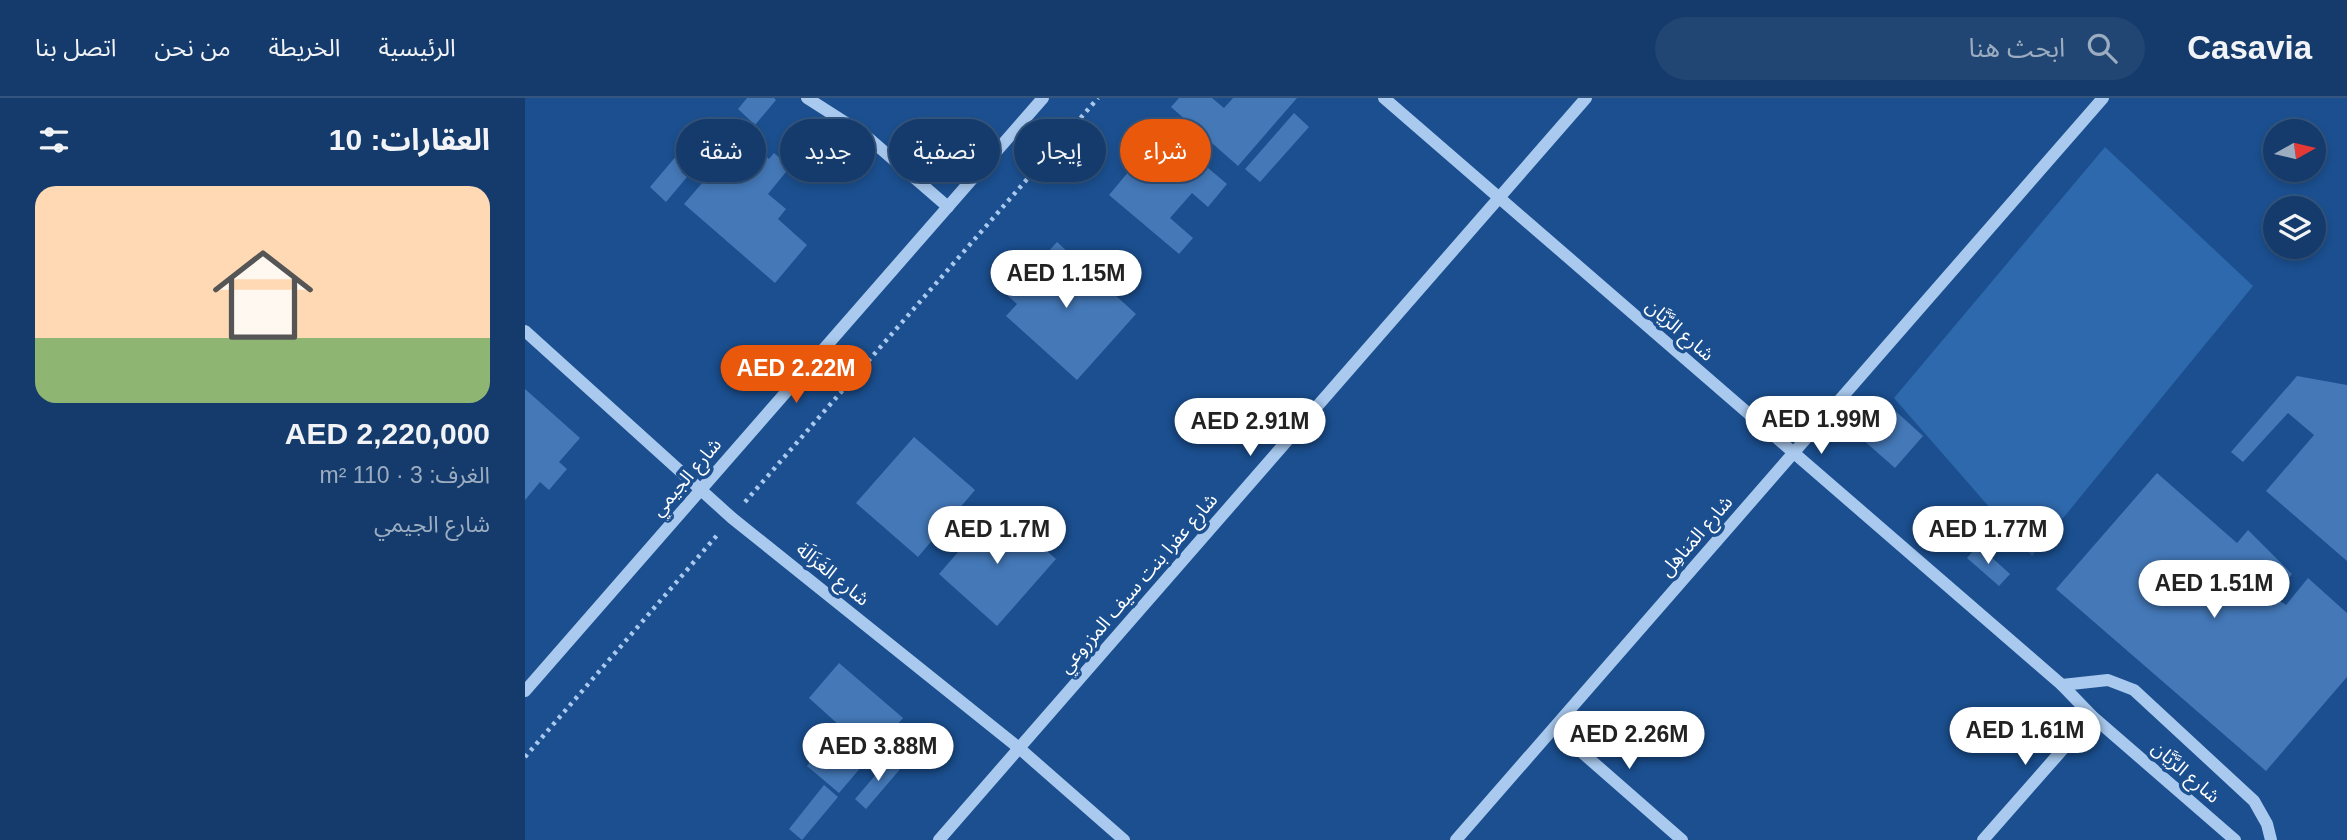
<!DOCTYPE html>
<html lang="ar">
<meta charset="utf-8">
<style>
body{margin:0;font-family:Helvetica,"Noto Sans Arabic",sans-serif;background:#214673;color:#f1f3f6;direction:rtl;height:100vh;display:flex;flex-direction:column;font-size:26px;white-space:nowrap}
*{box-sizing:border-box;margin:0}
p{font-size:23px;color:#9dadc1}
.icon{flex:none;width:38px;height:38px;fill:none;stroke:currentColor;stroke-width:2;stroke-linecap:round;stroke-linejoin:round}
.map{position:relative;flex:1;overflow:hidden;direction:ltr}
.panel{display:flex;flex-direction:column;background:#143b6b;width:525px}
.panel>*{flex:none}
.banner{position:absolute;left:21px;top:21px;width:665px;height:63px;direction:rtl;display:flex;gap:14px}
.needle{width:46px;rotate:82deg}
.controls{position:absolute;left:1738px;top:21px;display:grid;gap:14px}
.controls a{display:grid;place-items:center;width:63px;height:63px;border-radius:50%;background:#143b6b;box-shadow:0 4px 10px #0003,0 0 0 2px #33557e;font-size:35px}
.price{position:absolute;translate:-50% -60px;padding:0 16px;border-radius:24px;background:#fff;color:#222;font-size:23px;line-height:46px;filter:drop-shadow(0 2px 4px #0008)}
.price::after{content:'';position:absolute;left:50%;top:42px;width:21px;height:16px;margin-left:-10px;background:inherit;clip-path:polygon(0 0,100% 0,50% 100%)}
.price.selected{background:#ea580c;color:#fff}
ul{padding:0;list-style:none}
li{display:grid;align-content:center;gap:14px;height:371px;padding:0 35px}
li span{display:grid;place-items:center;height:217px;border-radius:21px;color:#555}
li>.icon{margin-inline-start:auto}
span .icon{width:126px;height:126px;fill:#fffc;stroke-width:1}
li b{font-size:30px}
h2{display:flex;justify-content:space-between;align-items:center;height:84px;padding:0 35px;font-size:30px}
.pill{padding:0 24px;border-radius:32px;background:#143b6b;box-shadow:0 4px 10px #0003,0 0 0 2px #33557e;font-size:24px;line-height:63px}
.pill.selected{background:#ea580c;color:#fff}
header{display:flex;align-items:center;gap:42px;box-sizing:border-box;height:98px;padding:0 35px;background:#143b6b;border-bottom:2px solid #33557e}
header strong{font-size:33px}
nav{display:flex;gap:38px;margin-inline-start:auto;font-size:24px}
.search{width:490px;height:63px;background:#214673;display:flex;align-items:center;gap:18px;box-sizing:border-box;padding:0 24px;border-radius:38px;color:#9dadc1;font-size:26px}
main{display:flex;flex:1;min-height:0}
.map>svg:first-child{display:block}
.grass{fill:#2e69ad}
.building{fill:#4478b7}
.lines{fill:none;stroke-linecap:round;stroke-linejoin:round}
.path{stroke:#a9c9ee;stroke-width:4.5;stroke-dasharray:3.5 5;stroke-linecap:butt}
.minor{stroke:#a9c9ee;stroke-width:12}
.labels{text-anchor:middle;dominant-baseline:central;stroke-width:7;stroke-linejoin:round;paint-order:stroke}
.street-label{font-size:19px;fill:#fff;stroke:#1b4f8f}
</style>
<header>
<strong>Casavia</strong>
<div class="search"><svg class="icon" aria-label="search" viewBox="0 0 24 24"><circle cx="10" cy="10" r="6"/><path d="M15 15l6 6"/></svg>ابحث هنا</div>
<nav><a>الرئيسية</a><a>الخريطة</a><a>من نحن</a><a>اتصل بنا</a></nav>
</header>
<main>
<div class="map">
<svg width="1822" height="742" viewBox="0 0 1822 742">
<rect width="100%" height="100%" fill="#1b4f8f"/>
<path class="grass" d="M1580 49 1728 188 1507 458 1369 300Z"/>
<g class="building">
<path d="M222 0H249L251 2 230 27 213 11Z"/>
<path d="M654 0H687L699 10 708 0H772L713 68 646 9Z"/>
<path d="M769 15 784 29 735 84 720 71Z"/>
<path d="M637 31 702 86 683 109 667 95 645 120 668 140 654 156 584 97 610 66 595 54 609 38 622 49Z"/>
<path d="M169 37 180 46 156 74 162 79 141 104 125 89Z"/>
<path d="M225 44 244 61 249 55 265 69 243 96 261 111 253 121 282 147 250 185 159 106 209 48 217 54Z"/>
<path d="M532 144 611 216 552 282 481 218 492 206 474 190 491 171 500 179Z"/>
<path d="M1772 278 1822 287V463L1741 393 1789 337 1763 315 1718 364 1706 354Z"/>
<path d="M0 291 55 340 34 364 42 371 24 392 15 384 0 402Z"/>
<path d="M1366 309 1398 338 1370 370 1337 341Z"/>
<path d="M389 339 450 392 393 459 331 405Z"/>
<path d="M1632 375 1712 445 1723 432 1767 476 1749 499 1761 507 1783 480 1822 515V579L1741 673 1531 491Z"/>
<path d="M472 409 531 461 472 528 414 476Z"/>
<path d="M1453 447 1485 476 1474 488 1442 460Z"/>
<path d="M314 565 378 620 314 695 282 668 315 628 284 600Z"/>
<path d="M366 659 377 669 341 711 330 701Z"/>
<path d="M299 687 313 699 277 742 264 731Z"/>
</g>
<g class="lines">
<g class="path">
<path d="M220 404 573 0"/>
<path d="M0 659 194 435"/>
</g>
<g class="minor">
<path d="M282 0 340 37 423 109"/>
<path d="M859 0 1537 587 1567 618 1710 742"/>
<path d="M0 233 207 420 494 650 599 742"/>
<path d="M1537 587 1583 582 1609 592 1729 703 1742 726 1746 742"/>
<path d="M0 593 518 0"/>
<path d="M1029 630 1157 742"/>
<path d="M414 742 1061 0"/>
<path d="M931 742 1578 0"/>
<path d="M1458 742 1567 618"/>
</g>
</g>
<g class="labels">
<g class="street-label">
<text transform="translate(1155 232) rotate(41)">شارع الرَّيَّان</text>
<text transform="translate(161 379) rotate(-49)">شارع الجيمي</text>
<text transform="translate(1171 438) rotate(-49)">شارع المَناهِل</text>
<text transform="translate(308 476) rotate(39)">شارع الغَزَالَة</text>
<text transform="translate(613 485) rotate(-49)">شارع عفرا بنت سيف المزروعي</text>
<text transform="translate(1661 674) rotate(41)">شارع الرَّيَّان</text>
</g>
</g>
</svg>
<div class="controls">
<a><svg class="needle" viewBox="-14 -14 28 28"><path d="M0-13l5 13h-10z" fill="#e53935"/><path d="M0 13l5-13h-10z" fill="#9dadc1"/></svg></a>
<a><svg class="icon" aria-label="layers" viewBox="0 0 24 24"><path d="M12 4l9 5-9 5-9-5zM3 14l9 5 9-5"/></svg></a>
</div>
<b class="price" style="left:541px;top:212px">AED 1.15M</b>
<b class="price selected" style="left:271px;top:307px">AED 2.22M</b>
<b class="price" style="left:1296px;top:358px">AED 1.99M</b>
<b class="price" style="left:725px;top:360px">AED 2.91M</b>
<b class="price" style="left:472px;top:468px">AED 1.7M</b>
<b class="price" style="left:1463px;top:468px">AED 1.77M</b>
<b class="price" style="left:1689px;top:522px">AED 1.51M</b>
<b class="price" style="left:1500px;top:669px">AED 1.61M</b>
<b class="price" style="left:1104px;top:673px">AED 2.26M</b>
<b class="price" style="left:353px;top:685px">AED 3.88M</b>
<div class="banner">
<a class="pill selected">شراء</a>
<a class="pill">إيجار</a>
<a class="pill">تصفية</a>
<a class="pill">جديد</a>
<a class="pill">شقة</a>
</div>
</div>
<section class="panel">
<h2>العقارات: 10<svg class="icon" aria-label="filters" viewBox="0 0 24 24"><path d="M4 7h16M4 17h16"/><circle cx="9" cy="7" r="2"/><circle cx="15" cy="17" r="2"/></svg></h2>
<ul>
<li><span style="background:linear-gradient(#ffd9b3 70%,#8fb573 0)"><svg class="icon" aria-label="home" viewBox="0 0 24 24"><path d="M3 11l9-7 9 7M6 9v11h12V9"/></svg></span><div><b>AED 2,220,000</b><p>الغرف: 3 · 110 m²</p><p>شارع الجيمي</p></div></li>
</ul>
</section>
</main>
